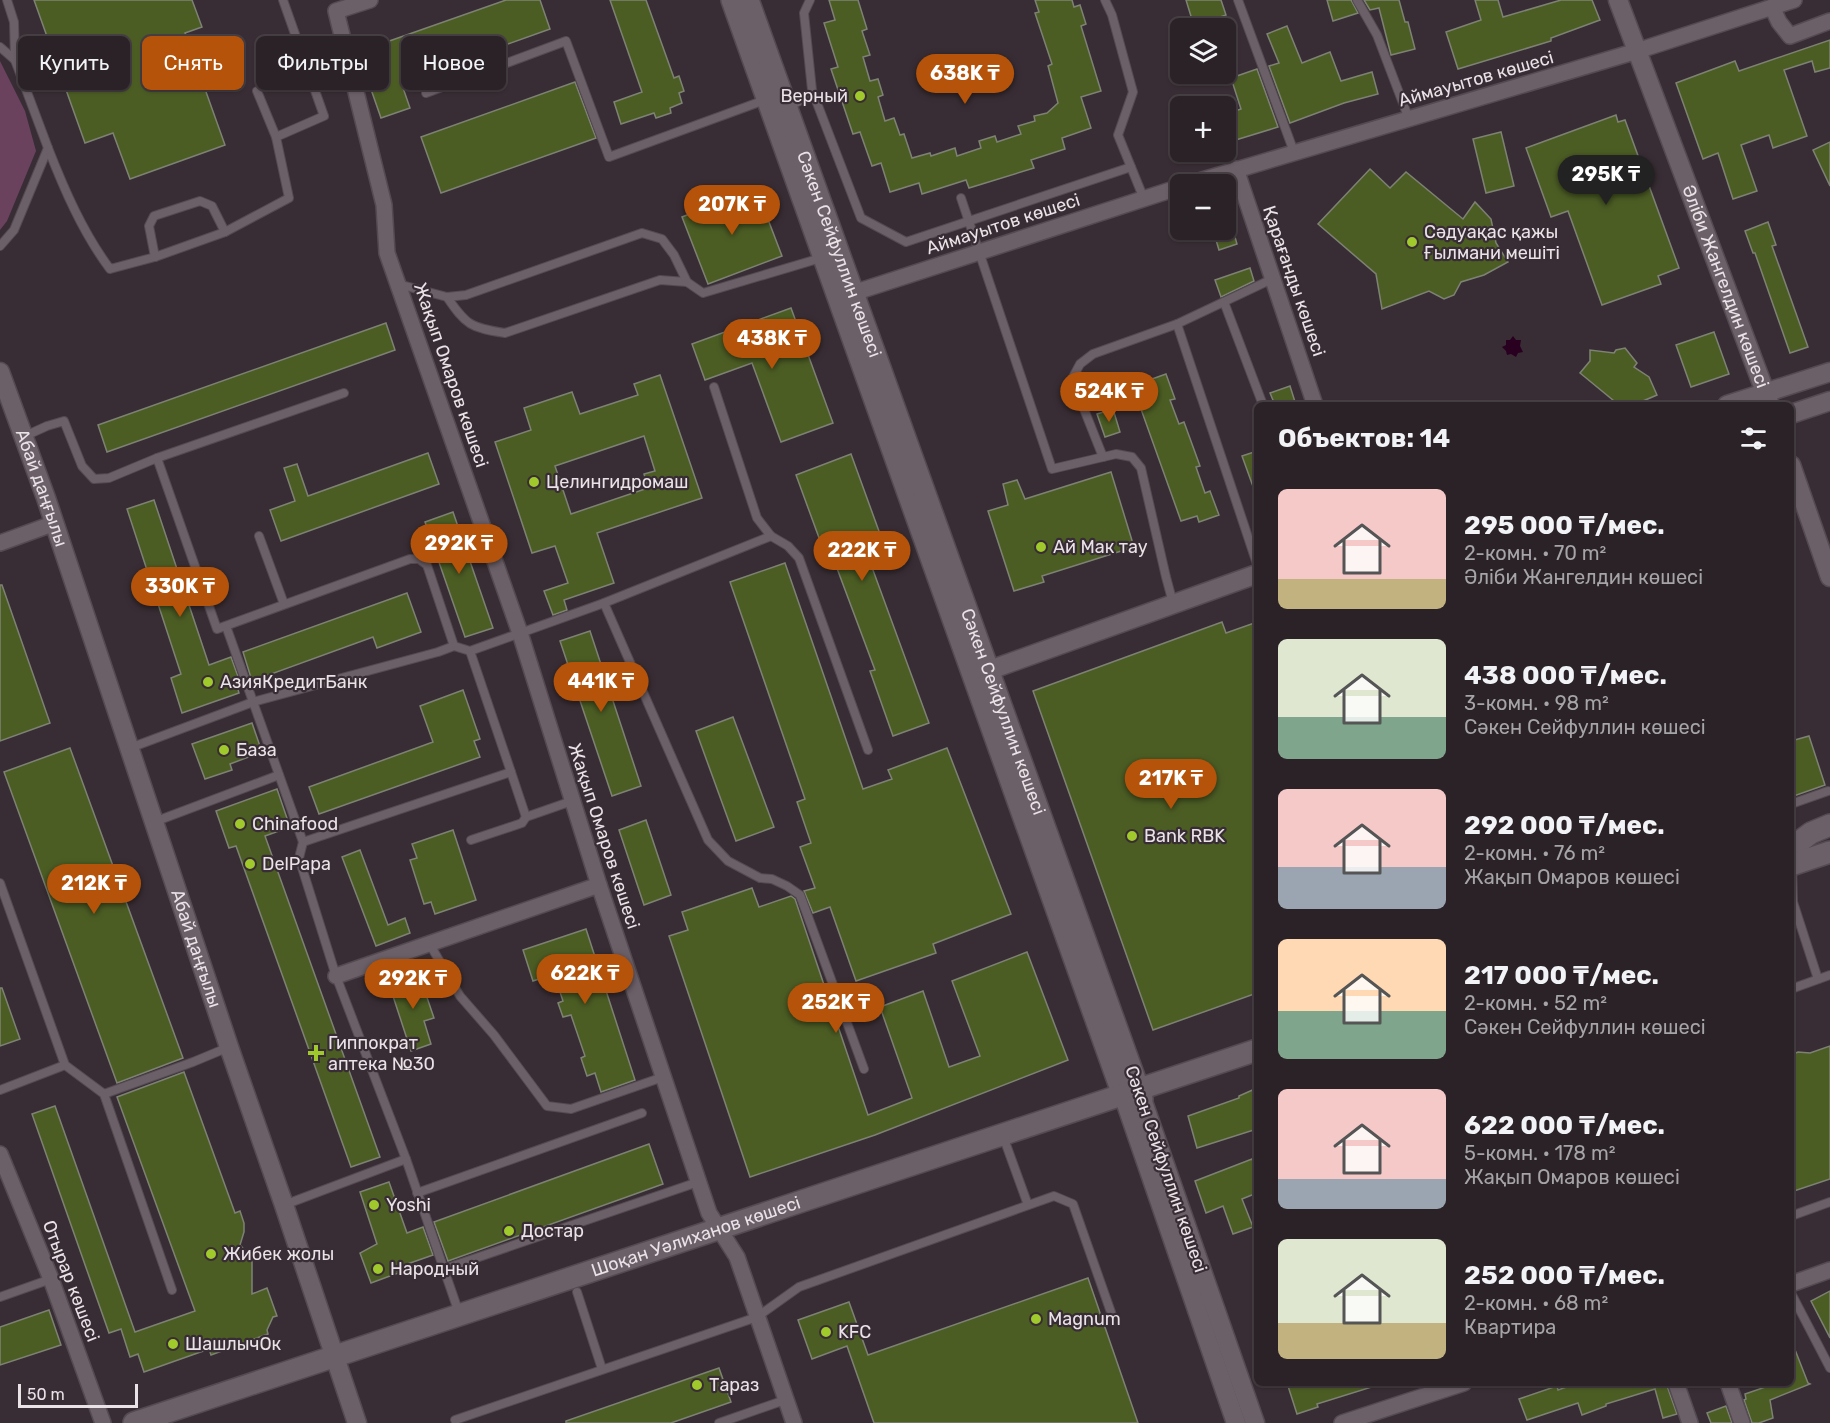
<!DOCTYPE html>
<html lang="ru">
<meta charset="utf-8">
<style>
body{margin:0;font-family:Rubik,sans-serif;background:#362f33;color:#f1f3f6;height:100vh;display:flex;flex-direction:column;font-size:22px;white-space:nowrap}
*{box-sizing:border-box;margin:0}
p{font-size:20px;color:#a5a4a7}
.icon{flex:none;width:33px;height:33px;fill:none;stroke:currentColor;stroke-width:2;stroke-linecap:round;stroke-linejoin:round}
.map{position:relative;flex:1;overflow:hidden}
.panel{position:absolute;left:1254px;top:402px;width:540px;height:984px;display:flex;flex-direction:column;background:#2a2227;border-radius:9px;box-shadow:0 2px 4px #0004,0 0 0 2px #463f44}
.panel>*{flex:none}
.top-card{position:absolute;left:18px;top:36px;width:570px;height:54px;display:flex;gap:12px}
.controls{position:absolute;left:1170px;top:18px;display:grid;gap:12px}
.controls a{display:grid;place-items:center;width:66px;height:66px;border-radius:9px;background:#2a2227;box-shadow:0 2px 4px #0004,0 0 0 2px #463f44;font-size:30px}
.scale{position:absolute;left:18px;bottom:15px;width:120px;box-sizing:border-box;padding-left:6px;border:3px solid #e9e2e7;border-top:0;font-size:16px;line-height:21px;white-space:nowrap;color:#e9e2e7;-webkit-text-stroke:4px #382d34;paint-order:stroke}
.price{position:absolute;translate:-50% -51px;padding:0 14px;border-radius:21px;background:#b45309;color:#fff;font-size:20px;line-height:39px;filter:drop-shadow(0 2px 3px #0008)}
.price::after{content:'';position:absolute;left:50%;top:36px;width:18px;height:14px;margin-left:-9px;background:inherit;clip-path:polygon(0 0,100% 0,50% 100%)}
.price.current{background:#222;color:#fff}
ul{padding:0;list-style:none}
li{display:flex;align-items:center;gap:18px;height:150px;padding:0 24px}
li span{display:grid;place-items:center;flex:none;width:168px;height:120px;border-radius:9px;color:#555}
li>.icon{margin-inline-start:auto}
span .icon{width:72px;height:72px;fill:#fffc;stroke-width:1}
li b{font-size:26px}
h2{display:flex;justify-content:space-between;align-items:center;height:72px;padding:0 24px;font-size:26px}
.tag{padding:0 21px;border-radius:9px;background:#2a2227;box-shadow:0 2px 4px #0004,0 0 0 2px #463f44;font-size:21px;line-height:54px}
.tag.current{background:#b45309;color:#fff}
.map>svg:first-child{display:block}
.green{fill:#6a425e}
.water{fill:#2a0021}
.building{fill:#4c5d24;stroke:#7d8275;stroke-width:1.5;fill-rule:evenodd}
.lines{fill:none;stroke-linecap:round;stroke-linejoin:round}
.service-casing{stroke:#544a51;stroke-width:10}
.minor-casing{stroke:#544a51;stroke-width:18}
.tertiary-casing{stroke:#544a51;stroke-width:21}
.secondary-casing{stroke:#544a51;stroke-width:24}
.service{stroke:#6c6068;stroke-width:8}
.minor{stroke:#6c6068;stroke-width:15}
.tertiary{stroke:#6c6068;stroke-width:18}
.secondary{stroke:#6c6068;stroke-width:21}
.poi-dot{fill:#a0c92b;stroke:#382d34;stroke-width:2}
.labels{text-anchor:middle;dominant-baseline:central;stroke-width:4.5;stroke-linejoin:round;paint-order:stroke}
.street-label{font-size:18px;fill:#e9e2e7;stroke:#382d34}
.poi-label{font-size:18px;fill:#e9e2e7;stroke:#382d34;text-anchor:start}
</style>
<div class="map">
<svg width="1830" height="1423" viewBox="0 0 1830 1423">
<rect width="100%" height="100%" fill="#382d34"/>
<path class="green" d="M0 61 25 111 36 151 7 221 0 230Z"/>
<path class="water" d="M1513 336 1516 340H1521L1520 346 1523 352 1518 353 1516 357 1511 354 1507 355 1506 351 1502 347 1506 345V340H1510Z"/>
<g class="building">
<path d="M34 0H192L202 27 185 33 225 145 130 179 113 133 85 143Z"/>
<path d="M506 0H540L550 29 401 82 410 108 381 118 358 52Z"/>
<path d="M610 0H646L674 78 679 76 684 91 679 93 682 103 670 108 671 113 656 118 654 113 621 124 614 102 642 92Z"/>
<path d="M829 0H858L867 29 862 31 870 55 863 57 870 81 878 79 883 95 878 97 885 121 894 118 900 135 904 134 912 158 930 153 931 156 955 148 957 156 981 148 979 141 995 136 997 142 1021 134 1018 126 1035 121 1034 116 1047 113 1058 103 1048 66 1052 64 1035 13 1039 12 1035 0H1072L1074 7 1080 5 1086 24 1081 26 1101 91 1081 97 1091 128 1062 138 1065 149 1031 160 1034 168 969 188 966 180 922 194 919 183 890 192 881 163 872 166 860 132 853 134 831 69 838 67 824 23 835 20Z"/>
<path d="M1186 0H1221L1226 15 1194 26Z"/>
<path d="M1327 0H1351L1358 13 1333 21Z"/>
<path d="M1364 0H1399L1405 22H1408L1415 49 1391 55 1379 8 1370 10Z"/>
<path d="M1475 0H1498L1503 17 1561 0H1592L1600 20 1551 38V41L1458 69 1446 32 1481 20Z"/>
<path d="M1287 26 1302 63 1330 52 1341 81 1372 72 1378 94 1344 103 1290 123 1269 66 1279 63 1267 34Z"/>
<path d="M1830 40V68L1815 72 1812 61 1784 70 1807 136 1773 148 1769 135 1741 145 1757 191 1733 199 1718 153 1703 159 1676 83 1735 61 1739 71Z"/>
<path d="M1257 69 1278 127 1226 143V114L1241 109 1231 78Z"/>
<path d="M575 82 596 138 441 193 421 137Z"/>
<path d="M1616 115 1618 122 1625 120 1679 268 1658 276 1661 284 1602 305 1568 211 1551 217 1526 148Z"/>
<path d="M1501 132 1514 186 1486 193 1473 139Z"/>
<path d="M1830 142V186L1813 150Z"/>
<path d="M1370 169 1390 188 1406 172 1463 219 1475 202 1491 219 1496 243 1508 262 1484 275 1461 282 1454 295 1444 299 1429 291 1382 309 1376 274 1318 224Z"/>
<path d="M756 188 782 256 708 284 682 217Z"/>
<path d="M1768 222 1776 245 1772 246 1808 347 1790 353 1755 253H1753L1745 231Z"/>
<path d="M1213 230H1233L1237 244 1219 250Z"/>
<path d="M1250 268 1254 281 1221 297 1215 280Z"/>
<path d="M791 308 833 423 781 442 752 363 705 380 692 344Z"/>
<path d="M386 323 395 350 107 452 98 425Z"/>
<path d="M1714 332 1729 374 1691 387 1676 345Z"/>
<path d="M1625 348 1637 363 1634 367 1649 377 1657 395 1643 401 1638 405H1619L1580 373 1590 361V350L1614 353 1616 350Z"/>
<path d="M1166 374 1175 399 1170 400 1179 424 1184 422 1200 466 1196 467 1205 493 1210 491 1219 515 1199 522 1197 516 1181 521 1137 398 1142 396 1138 384Z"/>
<path d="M660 375 702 498 597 533 614 583 564 600 567 610 553 615 544 591 568 583 555 546 532 553 495 442 531 430 524 408 572 392 580 414 638 395 634 384ZM644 436 655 471 644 474 648 488 571 514 555 466Z"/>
<path d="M1290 386 1296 405H1275L1270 393Z"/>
<path d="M1113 409 1120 432 1105 437 1097 414Z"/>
<path d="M1257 451V492H1255L1242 456Z"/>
<path d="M428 453 439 484 281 541 270 510 295 501 284 468 297 464 308 496Z"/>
<path d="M851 454 884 545 866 551 929 723 893 736 870 671 875 670 835 563 829 565 796 475Z"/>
<path d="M1111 472 1134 547 1042 576 1044 582 1014 591 988 511 1008 505 1003 484 1017 480 1025 499Z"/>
<path d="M154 500 209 665 231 657 241 685 237 686 239 693 182 713 171 678 181 674 127 509Z"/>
<path d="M453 512 493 628 465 637 425 522Z"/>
<path d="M785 563 863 789 892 779 888 770 947 748 1011 914 933 944 936 953 856 981 830 907 813 913 804 891 815 888 800 847 811 843 797 802 805 799 730 582Z"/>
<path d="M0 585H2L50 723 0 741Z"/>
<path d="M407 593 421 632 377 648 373 637 252 681 243 652Z"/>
<path d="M1222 622 1226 633 1257 622V993L1153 1030 1033 691Z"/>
<path d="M590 631 641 786 612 796 560 641Z"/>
<path d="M463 690 480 739 474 741 480 757 319 814 309 787 433 742 420 706Z"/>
<path d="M733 717 774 827 736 841 696 731Z"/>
<path d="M252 723 262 752 230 764 232 770 205 779 192 744Z"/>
<path d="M1809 736 1825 785 1791 797V741Z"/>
<path d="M70 748 183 1058 117 1083 4 772Z"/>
<path d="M277 789 290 827 265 836 380 1157 351 1167 236 846 229 848 216 811Z"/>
<path d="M646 820 671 895 644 905 619 830Z"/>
<path d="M453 830 476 900 435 914 431 902 424 904 410 860 417 858 412 844Z"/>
<path d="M360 850 388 925 405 918 410 933 376 946 342 857Z"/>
<path d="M752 888 759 907 791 896 795 899 868 1115 912 1098 880 1007 923 991 949 1067 980 1056 952 981 1027 952 1068 1060 875 1135 750 1177 669 936 688 930 682 912Z"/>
<path d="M586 929 635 1080 601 1092 595 1073 587 1076 581 1058 585 1056 571 1015 563 1017 558 1003 563 1001 554 974 533 981 523 950Z"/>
<path d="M419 974 434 1018 424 1021 431 1044 411 1051 389 984Z"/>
<path d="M0 988H2L20 1039 0 1046Z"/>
<path d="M1830 1046V1179L1791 1192V1055L1798 1052 1810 1053Z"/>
<path d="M184 1072 235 1213 240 1211 244 1223V1232L240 1245 250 1256 252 1262V1294L267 1288 277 1316 273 1317 267 1330 268 1334 211 1355 209 1349 144 1372 138 1354 130 1357 121 1329 109 1333 32 1114 55 1106 135 1332 195 1311 117 1097Z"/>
<path d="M1257 1088V1129L1197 1148 1188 1116 1239 1098V1096Z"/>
<path d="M649 1144 663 1184 448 1261 434 1222Z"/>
<path d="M1252 1159 1257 1172V1193L1242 1199 1253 1227 1233 1234 1223 1206 1206 1213 1195 1181Z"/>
<path d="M389 1182 407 1233 423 1227 433 1255 396 1268 398 1273 371 1283 360 1253 377 1244 360 1192Z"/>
<path d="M1088 1278 1138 1423H874L847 1346 812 1359 798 1320 849 1302 868 1355Z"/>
<path d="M1830 1291V1338L1811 1301Z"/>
<path d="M49 1310 61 1345 0 1365V1327Z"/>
<path d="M1792 1342 1808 1383 1810 1384 1770 1400 1773 1418 1759 1423H1752L1744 1400 1746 1399 1745 1394 1777 1383H1791Z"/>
<path d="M719 1368 731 1402 671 1423H566V1421Z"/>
<path d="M1287 1383H1375V1386L1317 1404 1318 1407 1297 1414Z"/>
<path d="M1578 1383H1666L1677 1414 1663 1418 1655 1389 1606 1404V1406L1582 1415 1578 1403 1527 1420 1519 1399 1557 1386 1558 1390Z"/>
<path d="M1726 1406 1732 1423H1711L1707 1413Z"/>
</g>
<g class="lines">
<defs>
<g id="service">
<path d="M7 0 14 22 15 60"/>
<path d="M810 0 804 13 812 90 861 218 906 242 1131 167"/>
<path d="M1105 0 1112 15 1133 92 1118 135 1144 199"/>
<path d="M1238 0 1294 152"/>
<path d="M1357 0 1377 35 1409 119"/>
<path d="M0 47 15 60 48 148 14 230 0 246"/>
<path d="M257 91 276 137"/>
<path d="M426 93 566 41 609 157 765 100"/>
<path d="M786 107 814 95"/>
<path d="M48 148C64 189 83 233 110 269L155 257 225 232 289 198 276 137 324 116 283 0"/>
<path d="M961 198 1052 469 1116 454 1132 457 1141 468 1166 577 1173 603"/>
<path d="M155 257 149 226 154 216 200 201 212 206 225 232"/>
<path d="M398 284 447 297 466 295 642 233 662 239 674 255 687 282"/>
<path d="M447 297C466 325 471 328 505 333L660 280 687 282 703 293 821 258"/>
<path d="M1224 302 1263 405"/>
<path d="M1177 324 1272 279"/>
<path d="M714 387 757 518 771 536 788 546 799 558 868 750"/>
<path d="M25 436 47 426 64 421 82 466 94 479 109 478 157 458 217 629 410 559H419L427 565 454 646"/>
<path d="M1103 457 1072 379 1080 364 1093 354 1177 324 1257 564"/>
<path d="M157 458 344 393"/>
<path d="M259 536 284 604"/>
<path d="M604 603 708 840 728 861 760 878 772 879 787 886 800 895 864 1069"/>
<path d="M226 626 303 842 299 858 336 976 406 1159"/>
<path d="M130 748 253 702 438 652 454 646 470 651 604 603 771 536"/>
<path d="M1791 804 1828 791"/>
<path d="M526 817 572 801"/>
<path d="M154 822 279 775"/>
<path d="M471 840 522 823 526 817 511 772"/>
<path d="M303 842 511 772 470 651"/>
<path d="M1792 866 1793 902 1818 979"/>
<path d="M0 883 65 1065 104 1094 172 1290"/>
<path d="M429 943 460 996 494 1035 547 1106 571 1109 663 1077"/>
<path d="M1791 989 1830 975"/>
<path d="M0 1090 65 1065"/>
<path d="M104 1094 193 1062 229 1047"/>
<path d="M1003 1136 1028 1205"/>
<path d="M417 1193 642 1113"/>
<path d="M284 1205 406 1159 459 1313"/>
<path d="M1791 1216 1830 1202"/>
<path d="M444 1269 698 1182"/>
<path d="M577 1292 602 1369"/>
<path d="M1791 1293 1830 1368"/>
<path d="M0 1297 51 1279"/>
<path d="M455 1420 757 1317 799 1287 1054 1196 1073 1204 1113 1318"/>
<path d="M719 1423 785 1400"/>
</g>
<g id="minor">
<path d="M370 0 336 11 384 205 387 253 520 633 599 885 709 1213 737 1257 794 1423"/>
<path d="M1772 7 1779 22 1790 36 1830 21"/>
<path d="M1236 169 1315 405"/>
<path d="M1189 184 1637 51 1794 0"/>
<path d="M844 296 1180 187"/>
<path d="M0 543 55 523"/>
<path d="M336 976 599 885"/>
<path d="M0 1154 51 1279 103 1423"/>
<path d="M1791 1284 1830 1270"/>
<path d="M1676 1383 1690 1423"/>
<path d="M1728 1383 1742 1423"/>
<path d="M1342 1423 1464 1383"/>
</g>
<g id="tertiary">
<path id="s1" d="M1618 0 1770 405"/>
<path id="s2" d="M0 372 46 498 229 1047 284 1205 357 1423"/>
<path d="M1727 405 1830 372"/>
<path d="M1791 414 1830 401"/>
<path d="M1791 465 1830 577"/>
<path d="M976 675 1257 574"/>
<path d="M1123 1095 1236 1423"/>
<path d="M1142 1099 1255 1423"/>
</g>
<g id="secondary">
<path d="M732 0 1123 1095"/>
<path id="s3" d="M748 0 1142 1099"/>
<path d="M1791 848 1811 833 1830 825"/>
<path d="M1791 865 1830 852"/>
<path id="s4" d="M134 1423 1257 1050"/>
</g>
</defs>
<use href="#service" class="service-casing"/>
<use href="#minor" class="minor-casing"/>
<use href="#tertiary" class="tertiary-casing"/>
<use href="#secondary" class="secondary-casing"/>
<use href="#service" class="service"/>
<use href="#minor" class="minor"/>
<use href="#tertiary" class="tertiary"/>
<use href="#secondary" class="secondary"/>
</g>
<g class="poi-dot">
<circle cx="860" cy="96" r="6"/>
<circle cx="1412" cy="242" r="6"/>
<circle cx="534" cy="482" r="6"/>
<circle cx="1041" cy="547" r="6"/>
<circle cx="208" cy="682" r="6"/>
<circle cx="224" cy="750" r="6"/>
<circle cx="240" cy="824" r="6"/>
<circle cx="1132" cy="836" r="6"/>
<circle cx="250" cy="864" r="6"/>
<path d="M313 1044h6v6h6v6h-6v6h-6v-6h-6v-6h6z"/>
<circle cx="374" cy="1205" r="6"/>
<circle cx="509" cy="1231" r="6"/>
<circle cx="211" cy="1254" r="6"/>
<circle cx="378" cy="1269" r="6"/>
<circle cx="1036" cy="1319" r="6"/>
<circle cx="826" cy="1332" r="6"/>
<circle cx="173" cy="1344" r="6"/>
<circle cx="697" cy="1385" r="6"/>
</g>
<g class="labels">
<g class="street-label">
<text transform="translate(1476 79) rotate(-16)">Аймауытов көшесі</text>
<text transform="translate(1003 224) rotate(-18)">Аймауытов көшесі</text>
<text stroke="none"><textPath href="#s3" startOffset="270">Сәкен Сейфуллин көшесі</textPath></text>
<text transform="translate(1294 281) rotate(71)">Қарағанды көшесі</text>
<text stroke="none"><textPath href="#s1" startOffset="306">Әліби Жангелдин көшесі</textPath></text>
<text transform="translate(451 375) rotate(71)">Жақып Омаров көшесі</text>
<text stroke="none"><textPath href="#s2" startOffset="123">Абай даңғылы</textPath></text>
<text stroke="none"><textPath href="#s3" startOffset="756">Сәкен Сейфуллин көшесі</textPath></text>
<text transform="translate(604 836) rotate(72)">Жақып Омаров көшесі</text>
<text stroke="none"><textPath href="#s2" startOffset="609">Абай даңғылы</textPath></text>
<text transform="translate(1166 1169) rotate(71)">Сәкен Сейфуллин көшесі</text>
<text stroke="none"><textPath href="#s4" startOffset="592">Шоқан Уәлиханов көшесі</textPath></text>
<text transform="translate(71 1281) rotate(69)">Отырар көшесі</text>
</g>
<g class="poi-label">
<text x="848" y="96" text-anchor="end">Верный</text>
<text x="1424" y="232">Сәдуақас қажы<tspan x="1424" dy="21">Ғылмани мешіті</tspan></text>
<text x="546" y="482">Целингидромаш</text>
<text x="1053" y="547">Ай Мак тау</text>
<text x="220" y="682">АзияКредитБанк</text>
<text x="236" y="750">База</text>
<text x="252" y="824">Chinafood</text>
<text x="1144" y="836">Bank RBK</text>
<text x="262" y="864">DelPapa</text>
<text x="328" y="1043">Гиппократ<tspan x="328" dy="21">аптека №30</tspan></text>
<text x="386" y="1205">Yoshi</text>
<text x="521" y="1231">Достар</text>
<text x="223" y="1254">Жибек жолы</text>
<text x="390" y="1269">Народный</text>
<text x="1048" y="1319">Magnum</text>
<text x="838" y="1332">KFC</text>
<text x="185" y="1344">ШашлычОк</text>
<text x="709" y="1385">Тараз</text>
</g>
</g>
</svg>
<div class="controls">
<a><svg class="icon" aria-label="layers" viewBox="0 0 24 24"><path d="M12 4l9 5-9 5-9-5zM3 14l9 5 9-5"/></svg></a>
<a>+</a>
<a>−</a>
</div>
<div class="scale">50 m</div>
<b class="price" style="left:965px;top:105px">638K ₸</b>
<b class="price current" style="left:1606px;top:206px">295K ₸</b>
<b class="price" style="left:732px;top:236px">207K ₸</b>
<b class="price" style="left:772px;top:370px">438K ₸</b>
<b class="price" style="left:1109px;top:423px">524K ₸</b>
<b class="price" style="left:459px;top:575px">292K ₸</b>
<b class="price" style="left:862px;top:582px">222K ₸</b>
<b class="price" style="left:180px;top:618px">330K ₸</b>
<b class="price" style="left:601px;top:713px">441K ₸</b>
<b class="price" style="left:1171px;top:810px">217K ₸</b>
<b class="price" style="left:94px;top:915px">212K ₸</b>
<b class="price" style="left:585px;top:1005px">622K ₸</b>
<b class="price" style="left:413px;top:1010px">292K ₸</b>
<b class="price" style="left:836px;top:1034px">252K ₸</b>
<div class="top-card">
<a class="tag">Купить</a>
<a class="tag current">Снять</a>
<a class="tag">Фильтры</a>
<a class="tag">Новое</a>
</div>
<section class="panel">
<h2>Объектов: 14<svg class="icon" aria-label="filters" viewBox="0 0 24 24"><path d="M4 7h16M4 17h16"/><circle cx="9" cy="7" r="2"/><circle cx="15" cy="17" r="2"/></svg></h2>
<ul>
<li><span style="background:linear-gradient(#f6c9c9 75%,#c2b280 0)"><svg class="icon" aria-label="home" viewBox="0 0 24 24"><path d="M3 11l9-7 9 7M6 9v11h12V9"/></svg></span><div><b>295 000 ₸/мес.</b><p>2-комн. · 70 m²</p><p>Әліби Жангелдин көшесі</p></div></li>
<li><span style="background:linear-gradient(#dfe7d0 65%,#7fa58c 0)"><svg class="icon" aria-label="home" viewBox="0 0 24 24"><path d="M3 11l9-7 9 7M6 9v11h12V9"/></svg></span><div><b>438 000 ₸/мес.</b><p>3-комн. · 98 m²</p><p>Сәкен Сейфуллин көшесі</p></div></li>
<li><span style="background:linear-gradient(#f6c9c9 65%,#9aa5b1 0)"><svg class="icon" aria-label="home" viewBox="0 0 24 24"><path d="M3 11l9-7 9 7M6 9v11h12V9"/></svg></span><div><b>292 000 ₸/мес.</b><p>2-комн. · 76 m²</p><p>Жақып Омаров көшесі</p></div></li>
<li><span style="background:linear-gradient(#ffd9b3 60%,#7fa58c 0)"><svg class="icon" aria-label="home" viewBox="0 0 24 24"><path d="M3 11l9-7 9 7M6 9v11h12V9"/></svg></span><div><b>217 000 ₸/мес.</b><p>2-комн. · 52 m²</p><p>Сәкен Сейфуллин көшесі</p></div></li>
<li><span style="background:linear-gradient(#f6c9c9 75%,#9aa5b1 0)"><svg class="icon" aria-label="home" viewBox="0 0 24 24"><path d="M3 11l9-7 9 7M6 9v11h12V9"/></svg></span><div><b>622 000 ₸/мес.</b><p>5-комн. · 178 m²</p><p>Жақып Омаров көшесі</p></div></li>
<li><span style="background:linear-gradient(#dfe7d0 70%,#c2b280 0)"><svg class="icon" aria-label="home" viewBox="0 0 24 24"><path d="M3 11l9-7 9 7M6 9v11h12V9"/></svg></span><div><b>252 000 ₸/мес.</b><p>2-комн. · 68 m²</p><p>Квартира</p></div></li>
</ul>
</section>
</div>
